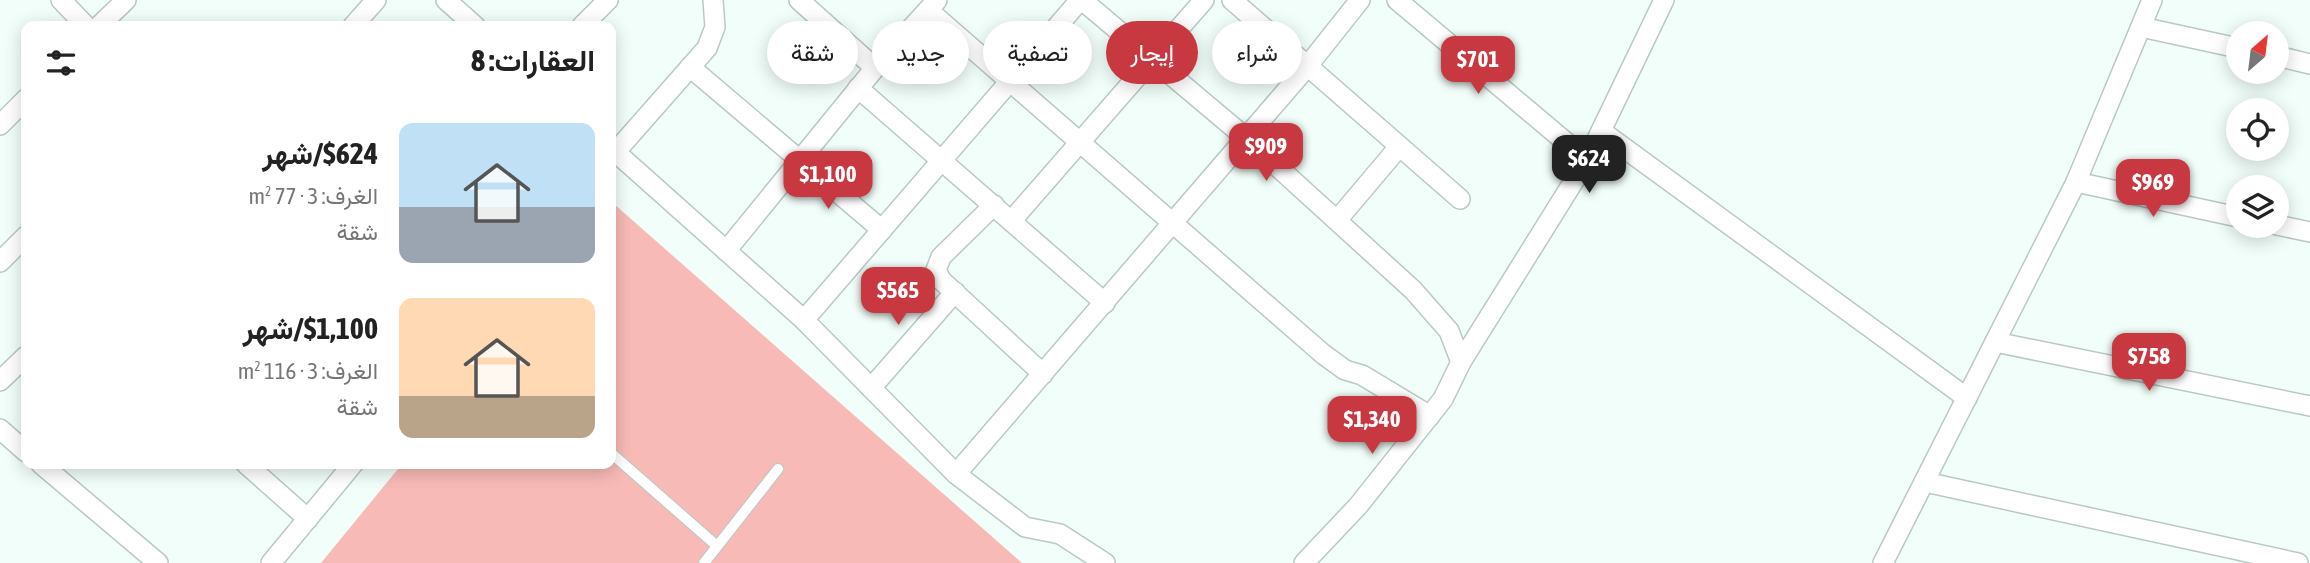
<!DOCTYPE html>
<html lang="ar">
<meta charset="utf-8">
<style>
body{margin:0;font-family:"Asap Condensed",Vazirmatn,sans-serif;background:#f6f6f6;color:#222;direction:rtl;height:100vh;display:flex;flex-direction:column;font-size:26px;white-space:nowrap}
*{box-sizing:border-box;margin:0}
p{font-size:23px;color:#767676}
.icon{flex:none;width:38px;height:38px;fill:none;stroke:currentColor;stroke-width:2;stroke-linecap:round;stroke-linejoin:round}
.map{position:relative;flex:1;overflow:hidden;direction:ltr}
.sheet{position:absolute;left:21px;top:21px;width:595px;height:448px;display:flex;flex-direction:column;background:#fff;border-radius:14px;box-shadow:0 4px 18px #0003;direction:rtl}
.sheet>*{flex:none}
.guide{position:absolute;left:637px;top:21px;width:665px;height:63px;direction:rtl;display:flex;gap:14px}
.needle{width:46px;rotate:28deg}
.controls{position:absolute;left:2226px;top:21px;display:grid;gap:14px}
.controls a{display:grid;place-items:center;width:63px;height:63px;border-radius:50%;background:#fff;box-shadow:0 4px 18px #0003;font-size:35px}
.price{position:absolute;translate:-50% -60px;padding:0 16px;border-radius:14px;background:#c83841;color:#fff;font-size:23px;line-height:46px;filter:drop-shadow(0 2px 4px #0008)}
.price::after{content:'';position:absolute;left:50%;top:42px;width:21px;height:16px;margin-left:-10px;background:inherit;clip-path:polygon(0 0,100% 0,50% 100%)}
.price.on{background:#222;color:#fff}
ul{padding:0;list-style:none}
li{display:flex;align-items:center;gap:21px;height:175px;padding:0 21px}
li span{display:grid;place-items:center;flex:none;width:196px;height:140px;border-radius:14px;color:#555}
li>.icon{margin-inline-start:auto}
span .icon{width:84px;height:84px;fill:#fffc;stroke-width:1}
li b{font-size:30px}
h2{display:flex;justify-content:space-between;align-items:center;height:84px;padding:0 21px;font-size:30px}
.tag{padding:0 24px;border-radius:32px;background:#fff;box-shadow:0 4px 18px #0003;font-size:24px;line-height:63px}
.tag.on{background:#c83841;color:#fff}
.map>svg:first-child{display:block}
.green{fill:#f8bab7}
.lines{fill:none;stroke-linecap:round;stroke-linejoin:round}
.service-casing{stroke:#bac9c3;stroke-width:12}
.minor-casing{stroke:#bac9c3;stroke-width:22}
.service{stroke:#fff;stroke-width:10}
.minor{stroke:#fff;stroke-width:19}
</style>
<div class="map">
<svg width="2310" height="563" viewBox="0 0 2310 563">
<rect width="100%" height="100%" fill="#f2fef9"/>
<path class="green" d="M614 204 1022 563H321L402 464H611V208Z"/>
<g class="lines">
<defs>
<g id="service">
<path d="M611 453 717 546"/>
<path d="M704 563 778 469"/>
</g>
<g id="minor">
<path d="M61 0 86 26"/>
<path d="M446 0 475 26"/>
<path d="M799 0 875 68"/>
<path d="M1082 0 1246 138 1413 290 1449 331 1461 362"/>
<path d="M1232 0 1460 199"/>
<path d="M1397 0 1587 160"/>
<path d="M928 10 1323 354 1345 370 1362 375 1430 416"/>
<path d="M99 26 126 0"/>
<path d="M353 26 376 0"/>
<path d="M582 26 608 0"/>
<path d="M2141 27 2238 48"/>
<path d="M2277 56 2310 64"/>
<path d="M690 67 882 230"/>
<path d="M858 88 1105 303"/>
<path d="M0 125 26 99"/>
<path d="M1601 131 1967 398"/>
<path d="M611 148 804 320 956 474 1025 527 1060 534 1105 563"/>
<path d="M611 157 707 48 715 27 713 0"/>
<path d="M2076 182 2238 217"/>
<path d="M994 205 941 257 936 270 941 280 1043 374"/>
<path d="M1338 219 1398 148"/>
<path d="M1012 220 1204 0"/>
<path d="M2277 225 2310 232"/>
<path d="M726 251 875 68 937 0"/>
<path d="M0 262 26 236"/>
<path d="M804 320 1080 0"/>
<path d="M1995 342 2310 406"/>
<path d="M0 381 26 356"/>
<path d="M871 388 955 292"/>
<path d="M0 429 26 452"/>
<path d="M41 464 158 563"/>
<path d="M246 464 308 519"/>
<path d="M956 474 1306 68 1360 0"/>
<path d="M1925 482 2298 563"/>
<path d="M271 563 353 464"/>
<path d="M1304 563 1358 506 1443 399 1461 362 1587 160 1664 0"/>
<path d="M1883 563 2076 182 2152 0"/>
</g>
</defs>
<use href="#service" class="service-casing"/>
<use href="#minor" class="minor-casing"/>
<use href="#service" class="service"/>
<use href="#minor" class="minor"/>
</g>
</svg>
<div class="controls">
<a><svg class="needle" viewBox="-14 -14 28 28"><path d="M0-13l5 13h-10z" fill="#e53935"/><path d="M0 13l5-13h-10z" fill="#767676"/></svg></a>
<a><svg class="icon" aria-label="locate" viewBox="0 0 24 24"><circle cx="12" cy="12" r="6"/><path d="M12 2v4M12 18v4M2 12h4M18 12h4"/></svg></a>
<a><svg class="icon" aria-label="layers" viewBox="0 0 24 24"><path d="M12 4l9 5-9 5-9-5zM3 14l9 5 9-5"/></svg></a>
</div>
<b class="price" style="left:1478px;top:96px">$701</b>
<b class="price" style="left:1266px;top:183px">$909</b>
<b class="price on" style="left:1589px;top:195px">$624</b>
<b class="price" style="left:828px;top:211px">$1,100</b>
<b class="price" style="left:2153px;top:219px">$969</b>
<b class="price" style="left:898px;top:327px">$565</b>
<b class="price" style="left:2149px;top:393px">$758</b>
<b class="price" style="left:1372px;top:456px">$1,340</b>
<div class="guide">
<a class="tag">شراء</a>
<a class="tag on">إيجار</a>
<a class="tag">تصفية</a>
<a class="tag">جديد</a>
<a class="tag">شقة</a>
</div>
<section class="sheet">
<h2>العقارات: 8<svg class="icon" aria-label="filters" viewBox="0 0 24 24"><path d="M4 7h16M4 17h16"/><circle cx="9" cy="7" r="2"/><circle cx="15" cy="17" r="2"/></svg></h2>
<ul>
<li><span style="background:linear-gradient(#bfe0f5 60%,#9aa5b1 0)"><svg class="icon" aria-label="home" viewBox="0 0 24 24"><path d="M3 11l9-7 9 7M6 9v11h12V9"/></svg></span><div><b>$624/شهر</b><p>الغرف: 3 · 77 m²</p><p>شقة</p></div></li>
<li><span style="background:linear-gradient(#ffd9b3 70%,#b9a48a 0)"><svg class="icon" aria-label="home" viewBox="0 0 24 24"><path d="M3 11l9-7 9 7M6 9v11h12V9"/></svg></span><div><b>$1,100/شهر</b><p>الغرف: 3 · 116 m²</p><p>شقة</p></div></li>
</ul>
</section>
</div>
